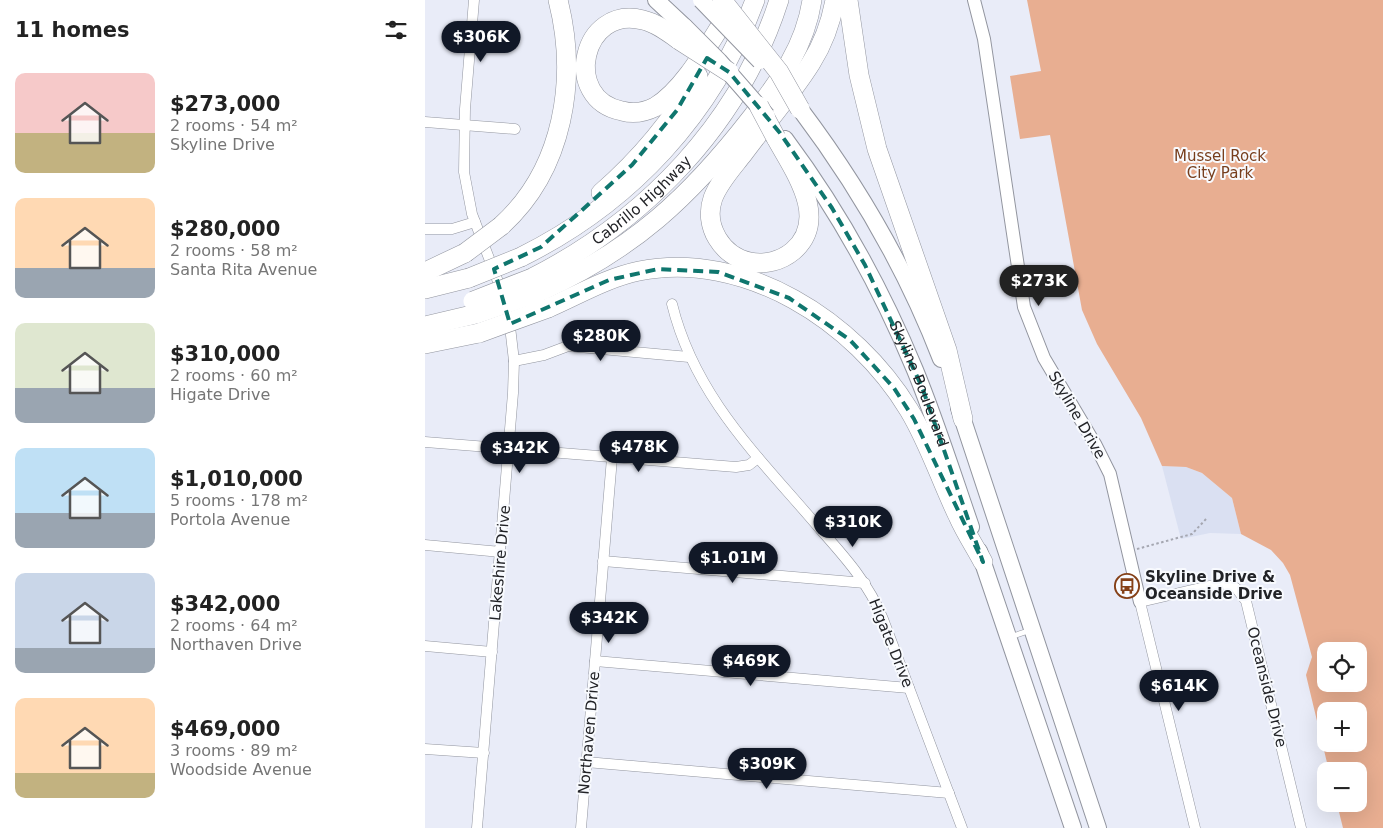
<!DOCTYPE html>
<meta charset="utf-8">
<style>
body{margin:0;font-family:"DejaVu Sans",sans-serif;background:#f2f2f2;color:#222;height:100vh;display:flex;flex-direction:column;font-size:19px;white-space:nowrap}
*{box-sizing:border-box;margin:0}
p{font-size:16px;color:#767676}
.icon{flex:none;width:28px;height:28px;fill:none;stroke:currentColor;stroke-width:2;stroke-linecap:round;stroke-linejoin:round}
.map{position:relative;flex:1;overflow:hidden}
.drawer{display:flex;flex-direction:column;background:#fff;width:425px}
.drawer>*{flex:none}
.controls{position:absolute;left:892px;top:642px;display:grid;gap:10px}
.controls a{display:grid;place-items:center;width:50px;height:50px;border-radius:10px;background:#fff;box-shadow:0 5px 20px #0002;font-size:25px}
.price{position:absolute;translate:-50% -42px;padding:0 11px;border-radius:18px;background:#111827;color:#fff;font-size:16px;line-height:32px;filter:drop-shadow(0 1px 2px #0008)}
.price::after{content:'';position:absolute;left:50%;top:30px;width:15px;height:11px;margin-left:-8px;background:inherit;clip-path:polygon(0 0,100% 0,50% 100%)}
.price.selected{background:#222;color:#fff}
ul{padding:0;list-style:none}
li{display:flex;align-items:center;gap:15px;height:125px;padding:0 15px}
li span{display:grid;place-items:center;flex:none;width:140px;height:100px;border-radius:10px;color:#555}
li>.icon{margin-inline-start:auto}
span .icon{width:60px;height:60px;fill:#fffc;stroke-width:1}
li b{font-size:21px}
h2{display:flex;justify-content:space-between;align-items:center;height:60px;padding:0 15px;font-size:21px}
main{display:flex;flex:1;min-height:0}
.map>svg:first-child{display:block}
.built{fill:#dae0f2}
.green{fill:#e8ae91;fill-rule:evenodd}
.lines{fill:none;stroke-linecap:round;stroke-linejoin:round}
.service-casing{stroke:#92959f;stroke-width:6}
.minor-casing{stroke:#92959f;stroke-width:11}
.tertiary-casing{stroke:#92959f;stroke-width:14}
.primary-casing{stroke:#92959f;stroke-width:18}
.motorway-casing{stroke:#92959f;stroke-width:20}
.path{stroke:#a5a7b1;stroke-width:2;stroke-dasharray:2.5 2.5;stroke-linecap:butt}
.service{stroke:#fff;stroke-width:5}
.minor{stroke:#fff;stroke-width:10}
.tertiary{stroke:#fff;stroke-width:12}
.primary{stroke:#fff;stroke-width:16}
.motorway{stroke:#fff;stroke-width:19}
.primary-bridge-casing{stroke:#92959f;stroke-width:18;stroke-linecap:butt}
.motorway-bridge-casing{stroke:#92959f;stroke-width:20;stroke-linecap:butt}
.primary-bridge{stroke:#fff;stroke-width:16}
.motorway-bridge{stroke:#fff;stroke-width:19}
.marked{fill:none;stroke:#0f766e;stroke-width:4;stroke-dasharray:10 6;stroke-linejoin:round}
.labels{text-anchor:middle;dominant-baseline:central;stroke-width:4;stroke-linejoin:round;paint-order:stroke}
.park-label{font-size:15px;fill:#773e1d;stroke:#f8fafe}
.street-label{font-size:15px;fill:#222327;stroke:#f8fafe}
.poi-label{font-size:15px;font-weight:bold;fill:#222327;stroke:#f8fafe;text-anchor:start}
</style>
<main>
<section class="drawer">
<h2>11 homes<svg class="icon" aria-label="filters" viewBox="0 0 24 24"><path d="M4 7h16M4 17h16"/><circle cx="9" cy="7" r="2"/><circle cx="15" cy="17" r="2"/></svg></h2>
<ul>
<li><span style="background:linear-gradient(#f6c9c9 60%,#c2b280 0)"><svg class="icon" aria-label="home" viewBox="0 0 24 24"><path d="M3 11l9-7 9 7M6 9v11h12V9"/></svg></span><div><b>$273,000</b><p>2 rooms · 54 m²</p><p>Skyline Drive</p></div></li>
<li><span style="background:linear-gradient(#ffd9b3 70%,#9aa5b1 0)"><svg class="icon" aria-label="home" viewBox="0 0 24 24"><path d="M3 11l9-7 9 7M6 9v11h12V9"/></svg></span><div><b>$280,000</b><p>2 rooms · 58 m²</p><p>Santa Rita Avenue</p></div></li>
<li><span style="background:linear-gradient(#dfe7d0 65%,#9aa5b1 0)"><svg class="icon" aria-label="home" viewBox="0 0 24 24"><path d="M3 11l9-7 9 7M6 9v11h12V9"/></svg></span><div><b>$310,000</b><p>2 rooms · 60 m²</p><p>Higate Drive</p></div></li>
<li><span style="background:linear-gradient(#bfe0f5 65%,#9aa5b1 0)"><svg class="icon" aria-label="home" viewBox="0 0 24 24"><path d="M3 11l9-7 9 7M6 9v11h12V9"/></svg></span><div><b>$1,010,000</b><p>5 rooms · 178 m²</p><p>Portola Avenue</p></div></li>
<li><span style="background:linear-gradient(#c9d6e8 75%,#9aa5b1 0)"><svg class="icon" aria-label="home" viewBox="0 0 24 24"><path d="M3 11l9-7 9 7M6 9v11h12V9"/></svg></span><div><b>$342,000</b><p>2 rooms · 64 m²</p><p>Northaven Drive</p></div></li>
<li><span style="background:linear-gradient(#ffd9b3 75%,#c2b280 0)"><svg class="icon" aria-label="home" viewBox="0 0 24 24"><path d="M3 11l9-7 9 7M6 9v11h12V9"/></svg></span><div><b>$469,000</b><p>3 rooms · 89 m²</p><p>Woodside Avenue</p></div></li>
</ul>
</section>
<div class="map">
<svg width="958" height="828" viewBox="0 0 958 828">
<rect width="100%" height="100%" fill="#e9ecf8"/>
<path class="built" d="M737 466 761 467 777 473 807 498 816 534 785 533 756 539Z"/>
<path class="green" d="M602 0H958V828H918L912 804H934V771H904L881 675 887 657 865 575 858 563 846 550 816 534 807 498 777 473 761 467 737 466 716 418 672 344 657 310 625 135 595 139 585 76 616 71ZM901 651H934V684H901ZM901 711H934V744H901Z"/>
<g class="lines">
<defs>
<path id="service" d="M585 637 606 630"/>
<g id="minor">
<path d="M49 0 40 109 39 172 47 214 77 292"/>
<path d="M0 122 90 129"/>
<path d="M0 229H27L50 222"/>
<path d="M247 304C270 398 335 458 395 529 420 557 444 584 458 619L537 828"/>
<path d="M89 361 119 355 143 346 264 357"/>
<path d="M0 442 311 467 324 465 333 458"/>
<path d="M0 545 76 552"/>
<path d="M178 561 440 583"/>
<path d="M0 646 67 652"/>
<path d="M170 661 484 688"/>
<path d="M0 749 59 753"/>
<path d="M161 762 524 793"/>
<path d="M52 828 88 393 89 361 84 318"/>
<path d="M156 828 187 458"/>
<path d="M770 828 715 602 797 583 811 588 821 601 876 828"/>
</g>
<path id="tertiary" d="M549 0 559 39 599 307 619 358 670 444 685 474 715 602"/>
<g id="primary">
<path d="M231 0 260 27"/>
<path d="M375 109C433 186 481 268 516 359"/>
<path id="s1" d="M360 139C413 210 456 288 490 370 511 421 528 475 546 527"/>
<path d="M534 408 673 828"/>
<path d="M554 551 648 828"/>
</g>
<g id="motorway">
<path d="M423 0 434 75 452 149 522 350 538 419"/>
<path d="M254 40C243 32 231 23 218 20 157 4 136 99 197 111 208 114 220 112 230 107 260 89 284 43 303 14"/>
<path d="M351 138C369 171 405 219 368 251 356 261 340 265 325 262 297 256 278 226 288 198 294 182 307 168 318 154 340 124 366 95 386 63 398 44 406 22 410 0"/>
<path d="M176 193C215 159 247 121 273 76"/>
<path d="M76 226C139 169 153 79 133 0"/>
<path d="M96 257C205 203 288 114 330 0"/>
<path d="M0 272 40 253"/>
<path id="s2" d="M107 278C221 220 315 123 354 0"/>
<path d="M0 289 44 278"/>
<path d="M114 292C208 250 265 197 327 117 355 80 380 47 387 0"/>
<path d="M123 308C153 295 181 278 214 271 320 250 430 321 484 410 504 443 516 481 533 516 540 532 550 547 558 562"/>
<path d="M0 326 51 314"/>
<path d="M0 344 54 333"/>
</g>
</defs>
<use href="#service" class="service-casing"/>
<use href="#minor" class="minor-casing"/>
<use href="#tertiary" class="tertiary-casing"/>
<use href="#primary" class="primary-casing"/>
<use href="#motorway" class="motorway-casing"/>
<path class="path" d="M712 549 767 534 782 518"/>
<use href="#service" class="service"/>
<use href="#minor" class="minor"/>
<use href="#tertiary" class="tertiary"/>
<use href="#primary" class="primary"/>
<use href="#motorway" class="motorway"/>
<defs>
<g id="primary-bridge">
<path d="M276 0 335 61"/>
<path d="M260 27 294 61 342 116"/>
</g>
<g id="motorway-bridge">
<path d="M297 0 354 72 375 109"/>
<path d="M254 40 304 72"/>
<path d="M334 106 351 138"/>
<path d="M40 253 76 226"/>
<path d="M44 278 96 257"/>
<path d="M48 301 107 278"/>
<path d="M51 314 114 292"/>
<path d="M54 333 123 308"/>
</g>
</defs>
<use href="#primary-bridge" class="primary-bridge-casing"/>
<use href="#motorway-bridge" class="motorway-bridge-casing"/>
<use href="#primary-bridge" class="primary-bridge"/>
<use href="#motorway-bridge" class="motorway-bridge"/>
</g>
<path class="marked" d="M282 58 304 72 355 133 407 208 440 265 497 387 558 562 489 419 469 388 425 340 364 298 293 272 233 269 184 280 85 324 69 269 116 247 207 165 252 110Z"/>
<defs>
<symbol id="bus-ring" viewBox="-11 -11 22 22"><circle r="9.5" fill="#f8fafe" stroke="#854017" stroke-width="1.5"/><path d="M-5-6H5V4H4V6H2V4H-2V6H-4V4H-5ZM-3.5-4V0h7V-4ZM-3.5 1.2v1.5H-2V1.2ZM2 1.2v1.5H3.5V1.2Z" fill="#854017"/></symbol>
</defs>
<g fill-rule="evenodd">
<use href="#bus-ring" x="688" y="572" width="28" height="28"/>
</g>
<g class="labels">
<g class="park-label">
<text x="795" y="156">Mussel Rock<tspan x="795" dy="17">City Park</tspan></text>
</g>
<g class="street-label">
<text stroke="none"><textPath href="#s2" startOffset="135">Cabrillo Highway</textPath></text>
<text stroke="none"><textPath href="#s1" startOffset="280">Skyline Boulevard</textPath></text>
<text transform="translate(652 415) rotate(60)">Skyline Drive</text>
<text transform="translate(75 563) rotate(-85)">Lakeshire Drive</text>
<text transform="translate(466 643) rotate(68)">Higate Drive</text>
<text transform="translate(842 687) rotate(76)">Oceanside Drive</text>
<text transform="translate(164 733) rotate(-85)">Northaven Drive</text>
</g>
<g class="poi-label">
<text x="720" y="577">Skyline Drive &amp;<tspan x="720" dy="17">Oceanside Drive</tspan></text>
</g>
</g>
</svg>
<div class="controls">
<a><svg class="icon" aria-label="locate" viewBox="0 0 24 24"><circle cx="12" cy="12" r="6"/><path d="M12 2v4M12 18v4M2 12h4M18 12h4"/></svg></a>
<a>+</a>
<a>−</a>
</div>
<b class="price" style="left:56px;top:63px">$306K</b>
<b class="price selected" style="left:614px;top:307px">$273K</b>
<b class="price" style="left:176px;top:362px">$280K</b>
<b class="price" style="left:214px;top:473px">$478K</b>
<b class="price" style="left:95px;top:474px">$342K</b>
<b class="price" style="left:428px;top:548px">$310K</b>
<b class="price" style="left:308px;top:584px">$1.01M</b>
<b class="price" style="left:184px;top:644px">$342K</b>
<b class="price" style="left:326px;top:687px">$469K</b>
<b class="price" style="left:754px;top:712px">$614K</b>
<b class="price" style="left:342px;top:790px">$309K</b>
</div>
</main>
